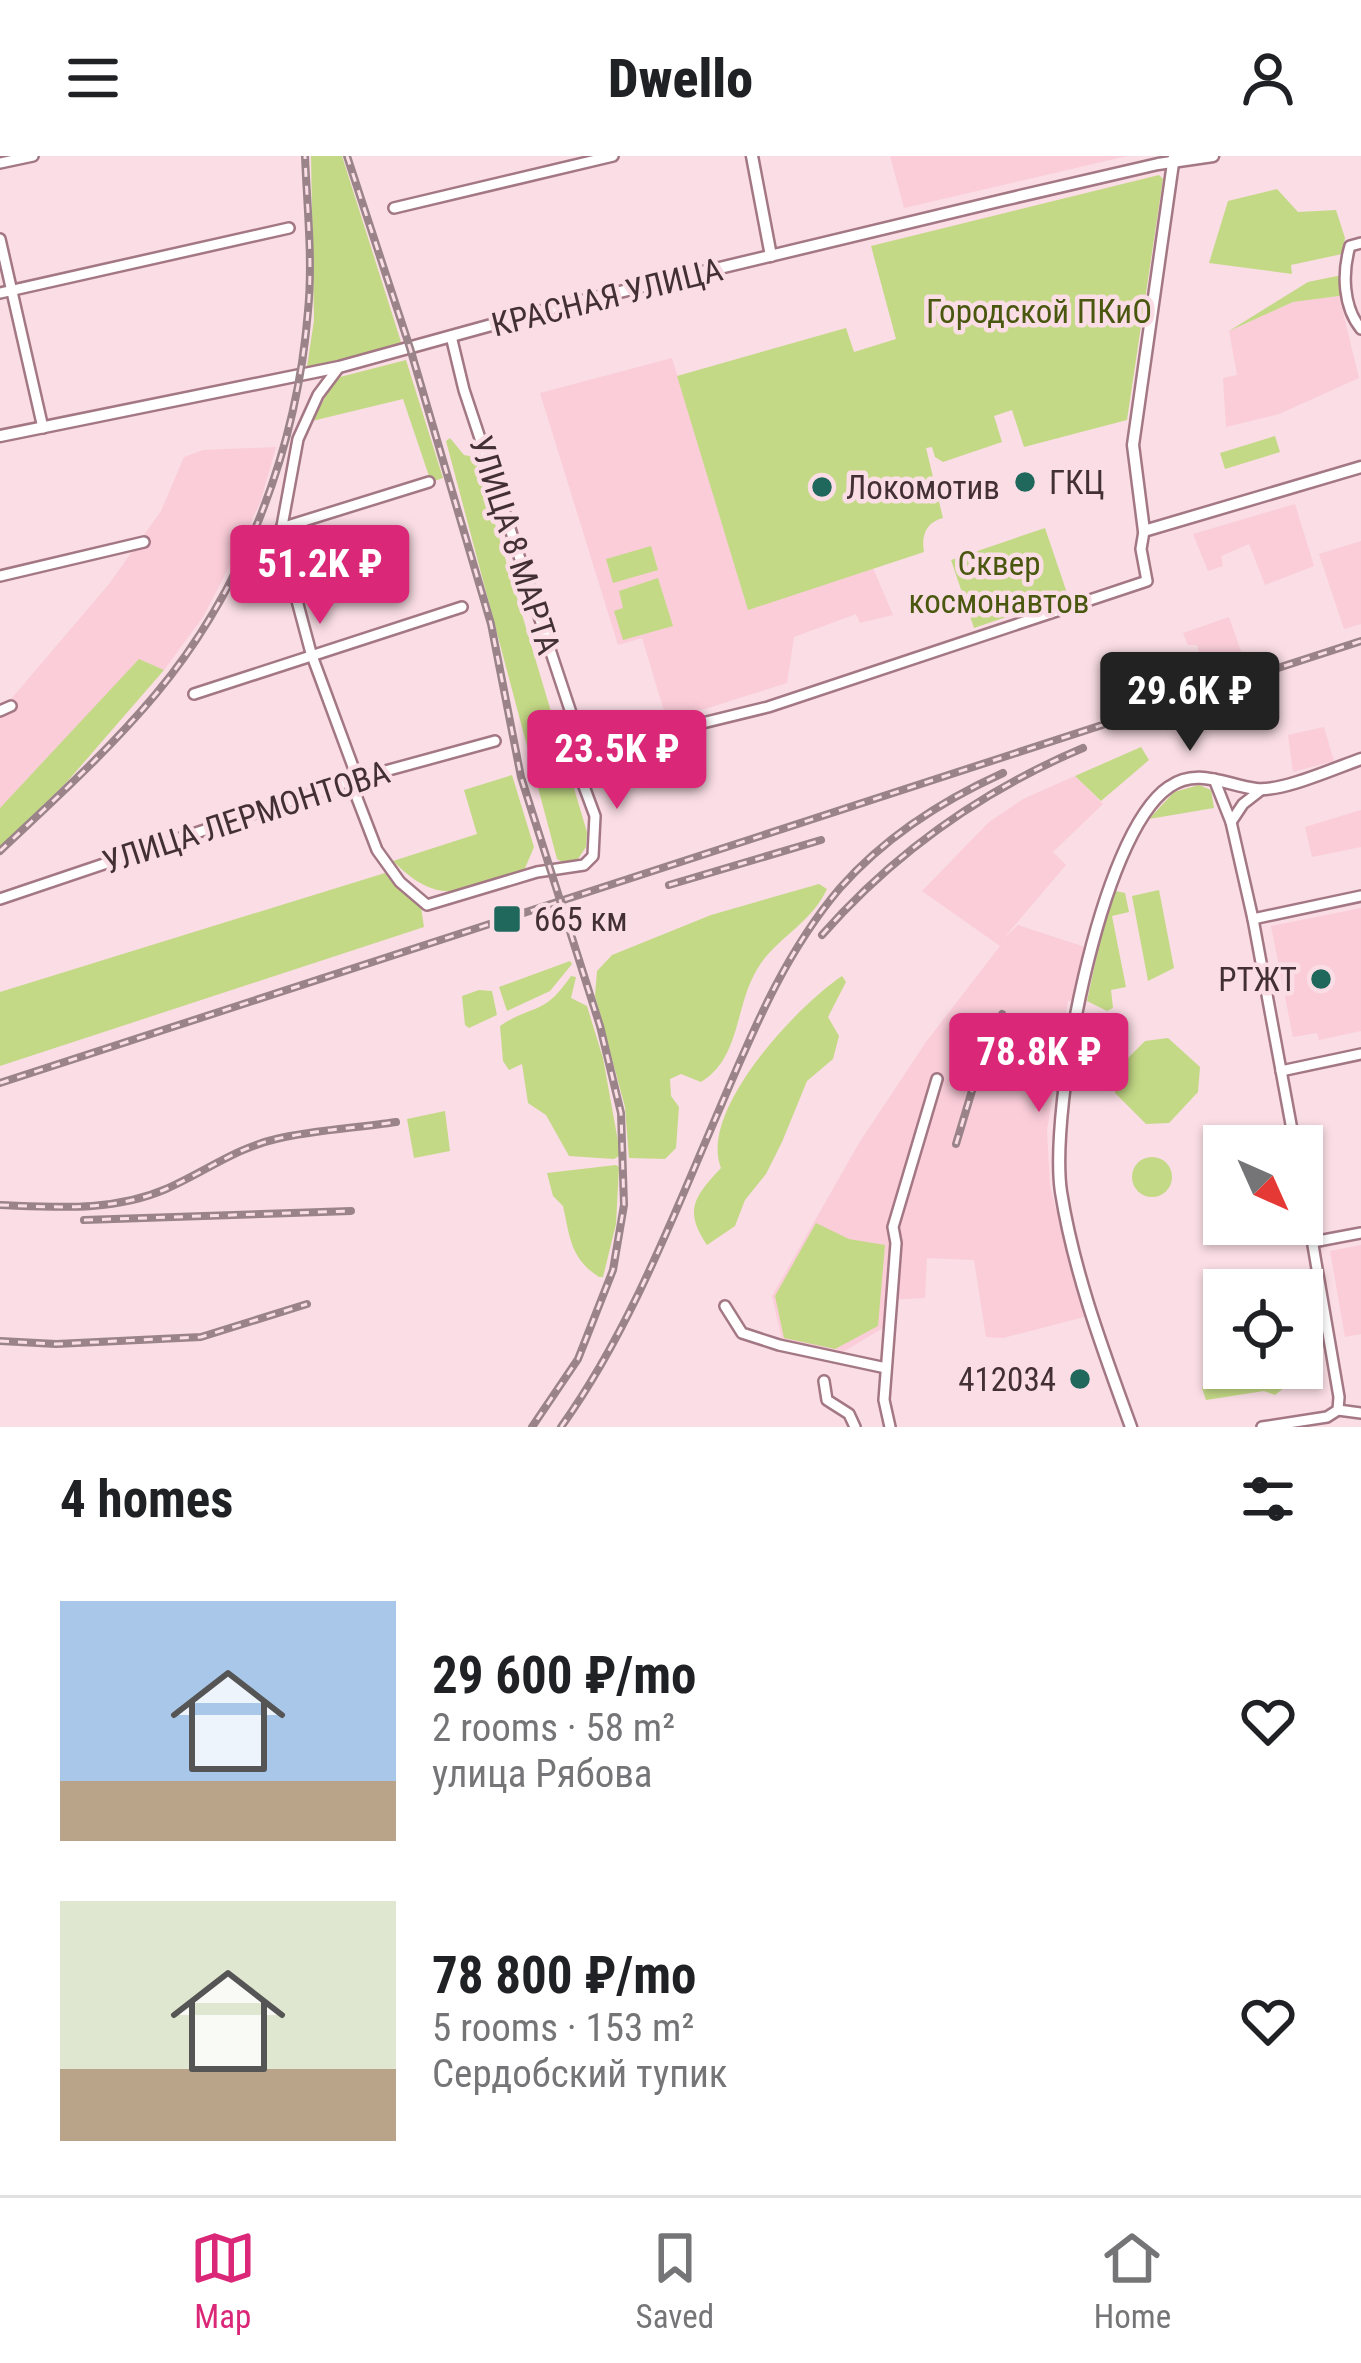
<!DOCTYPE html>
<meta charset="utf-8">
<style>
body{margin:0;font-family:"Roboto Condensed",sans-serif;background:#f6f6f6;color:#202124;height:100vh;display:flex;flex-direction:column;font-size:45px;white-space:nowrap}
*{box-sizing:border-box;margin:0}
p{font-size:39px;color:#757577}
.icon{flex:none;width:66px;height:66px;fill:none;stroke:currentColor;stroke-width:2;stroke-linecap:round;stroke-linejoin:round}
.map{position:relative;height:1271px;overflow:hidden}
.panel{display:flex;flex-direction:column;background:#fff;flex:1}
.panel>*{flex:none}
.needle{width:78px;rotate:135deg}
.fabs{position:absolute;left:1203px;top:969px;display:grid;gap:24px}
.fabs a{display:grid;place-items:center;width:120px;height:120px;border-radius:0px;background:#fff;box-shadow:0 3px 9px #0004;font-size:60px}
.price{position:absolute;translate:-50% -102px;padding:0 27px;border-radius:12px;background:#db2777;color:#fff;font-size:39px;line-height:78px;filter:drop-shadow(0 3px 6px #0008)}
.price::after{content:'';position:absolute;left:50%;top:72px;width:36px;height:27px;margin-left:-18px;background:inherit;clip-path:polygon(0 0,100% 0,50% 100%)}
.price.active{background:#222;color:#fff}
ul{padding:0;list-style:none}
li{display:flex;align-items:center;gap:36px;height:300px;padding:0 60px}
li span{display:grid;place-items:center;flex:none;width:336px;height:240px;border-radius:0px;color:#555}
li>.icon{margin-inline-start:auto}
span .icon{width:144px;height:144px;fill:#fffc;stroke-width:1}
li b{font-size:51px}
h2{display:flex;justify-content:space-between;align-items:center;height:144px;padding:0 60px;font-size:51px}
header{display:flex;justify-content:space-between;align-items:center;height:156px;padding:0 60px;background:#fff;font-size:54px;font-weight:800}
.tab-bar{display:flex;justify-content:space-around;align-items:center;height:168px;border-top:3px solid #e0e0e0;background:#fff;font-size:33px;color:#757577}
.tab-bar a{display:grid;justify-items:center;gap:6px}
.tab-bar .active{color:#db2777}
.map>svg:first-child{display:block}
.built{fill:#facdd9}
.green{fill:#c4d986}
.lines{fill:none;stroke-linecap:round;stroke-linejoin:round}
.minor-casing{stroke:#a37884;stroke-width:14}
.tertiary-casing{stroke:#a37884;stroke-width:15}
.minor{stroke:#fff;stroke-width:9}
.tertiary{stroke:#fff;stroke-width:10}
.rail-casing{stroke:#9b838a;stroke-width:8}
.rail{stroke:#fadde5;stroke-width:3;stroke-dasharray:9;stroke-linecap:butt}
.poi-dot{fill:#20675c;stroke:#fadde5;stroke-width:4.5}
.labels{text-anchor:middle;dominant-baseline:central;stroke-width:9;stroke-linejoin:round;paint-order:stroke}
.street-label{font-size:33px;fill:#433035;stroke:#fadde5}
.park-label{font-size:33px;fill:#49570f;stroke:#fadde5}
.poi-label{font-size:33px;fill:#433035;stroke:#fadde5;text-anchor:start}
</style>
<header><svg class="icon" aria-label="menu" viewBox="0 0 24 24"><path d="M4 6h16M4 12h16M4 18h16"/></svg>Dwello<svg class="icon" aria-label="person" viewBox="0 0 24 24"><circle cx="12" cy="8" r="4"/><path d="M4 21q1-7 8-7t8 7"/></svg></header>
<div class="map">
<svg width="1361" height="1271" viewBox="0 0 1361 1271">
<rect width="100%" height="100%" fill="#fadde5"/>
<g class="built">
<path d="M890 0H1127L904 52Z"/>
<path d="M1339 140 1359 222 1279 258 1226 271 1223 222 1237 219 1229 175 1293 146Z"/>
<path d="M672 202 748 453 873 412 893 459 860 467 856 458 794 481 787 527 667 565 642 482 618 489 540 237Z"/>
<path d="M276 291 260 347 231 407 203 461 164 514 139 504 0 652V556L109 428 161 355 184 301 203 294Z"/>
<path d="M1295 348 1314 410 1265 429 1249 388 1221 400 1223 410 1208 415 1193 378Z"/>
<path d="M1361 385V468L1344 473 1319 398Z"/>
<path d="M1229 461 1245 507 1206 519 1197 489H1188L1183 477Z"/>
<path d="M1324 571 1334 605 1293 616 1288 579Z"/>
<path d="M1075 620 1103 648 1053 696 1066 709 1003 783 1018 769 1088 792 1076 845H1068L1047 974 1050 1030 1084 1161 1003 1182 986 1181 974 1104 927 1102 925 1142 885 1144 883 1172 843 1196 782 1184 772 1140 859 987 926 886 1000 790 922 735 989 666 1023 643Z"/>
<path d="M1361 654V691L1312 701 1305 671Z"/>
<path d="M1361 752V875L1319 884 1317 877 1293 881 1271 770Z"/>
<path d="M1361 1089V1178L1345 1181 1330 1095Z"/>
</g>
<g class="green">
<path d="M311 0H342L402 189 307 211 314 164Z"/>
<path d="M1159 19 1163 23 1127 264 1024 291 1012 254 994 260 1002 286 943 306 935 301 932 291 926 292 943 362C926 366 921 380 924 396L748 454 677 220 846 172 854 196 896 183 871 90Z"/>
<path d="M1277 33 1298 56 1336 54 1345 82 1342 98 1291 109 1292 118 1209 107 1228 45Z"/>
<path d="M1337 120 1342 122 1343 136 1339 140 1293 146 1229 175 1308 126Z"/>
<path d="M406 204 443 322 431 326 403 243 312 265 336 222Z"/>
<path d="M1275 280 1280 296 1225 313 1220 297Z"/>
<path d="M450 282 464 299 475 301 587 676 586 691 576 706 564 707 557 703 446 285Z"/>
<path d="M1045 372 1068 440 974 472 951 404Z"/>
<path d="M651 390 658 414 613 427 606 403Z"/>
<path d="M658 422 673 470 623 484 614 455 623 452 619 435Z"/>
<path d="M139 503 164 514 66 627 0 691V652Z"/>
<path d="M1141 591 1149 604 1101 645 1075 620Z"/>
<path d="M512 619 534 691 523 717C466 734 440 753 393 705L477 678 464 634Z"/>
<path d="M1199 629 1211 634 1214 652 1149 663 1174 636Z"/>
<path d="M385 717 421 751 424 771 0 910V836Z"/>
<path d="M819 728 827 733C810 770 771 784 754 819 735 855 739 903 701 926L681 918 670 923 671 940 679 951 676 992 665 1003 629 1002 625 951 595 840 597 815 612 799 711 759Z"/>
<path d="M1111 734 1125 737 1129 756 1112 760 1126 831 1111 834 1113 852 1107 855 1087 845Z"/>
<path d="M1159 734 1174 812 1148 825 1132 740Z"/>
<path d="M570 805 572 808 550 835 507 855 499 831Z"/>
<path d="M571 820 576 821 571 842 587 850 603 902 619 991V1000L614 1003 569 1000 546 959 528 947 522 908 509 914 503 905 500 870C534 847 543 861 571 820Z"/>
<path d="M842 820 846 826 828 861 839 880 833 903 807 925 782 986 766 1018 745 1044 735 1070 707 1089C683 1054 695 1040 721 1012 698 955 797 850 842 820Z"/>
<path d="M479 834 492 835 497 859 469 872 465 869 462 840Z"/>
<path d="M1168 882 1200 911 1198 936 1169 967 1146 968 1115 937 1116 914 1145 885Z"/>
<path d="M445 955 450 995 414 1002 407 963Z"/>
<circle cx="1152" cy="1021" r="20"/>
<path d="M616 1009 619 1011 616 1068 603 1121H599C570 1102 570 1081 563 1050L553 1040 547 1017Z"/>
<path d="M816 1067 849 1083 885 1089 878 1170 835 1193 784 1182 775 1140Z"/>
<path d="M1253 1212H1291L1290 1227 1275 1239 1264 1235 1206 1244 1202 1232 1208 1220 1246 1217Z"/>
</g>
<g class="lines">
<defs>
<g id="minor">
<path d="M0 7 33 0"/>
<path d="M394 52 613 0"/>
<path d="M0 83 43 272"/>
<path d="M1361 87 1350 90C1342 117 1343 151 1361 173"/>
<path d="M0 137 289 72"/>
<path d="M451 180 464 234 584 596"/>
<path d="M339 211 318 239 298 283 280 381 311 497 355 616 357 642 377 694 400 726 427 749 537 716 584 709 593 700 595 660 575 606 584 596"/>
<path d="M281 372 429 326"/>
<path d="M0 420 144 386"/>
<path d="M194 538 462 451"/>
<path d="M0 555 11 550"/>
<path d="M584 596 768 551 1147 425 1141 393 1144 375"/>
<path d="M1214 623 1231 666 1253 763 1295 990"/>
<path d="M1231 666 1243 648 1261 634"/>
<path d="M0 743 356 623 495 585"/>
<path d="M1253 763 1361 740"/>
<path d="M1281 915 1361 898"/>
<path d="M1313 1086 1361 1077"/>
<path d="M725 1150 742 1177 779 1189 886 1212"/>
<path d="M824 1225 827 1244 849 1258 855 1271"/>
<path d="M1338 1254 1361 1257"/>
<path d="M890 1271 884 1244 896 1087 893 1071 937 923"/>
<path d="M1262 1271 1327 1261 1338 1254 1339 1241 1302 1025"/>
</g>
<g id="tertiary">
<path d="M752 0 771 100"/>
<path d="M1174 0 1133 289 1144 375 1361 311"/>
<path d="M0 280 339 211 553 152 1003 44 1158 8 1213 0"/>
<path d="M1131 1271C1103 1194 1074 1117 1061 1036 1049 954 1099 678 1169 631 1197 611 1226 629 1256 633 1282 636 1335 612 1361 603"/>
</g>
</defs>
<use href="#minor" class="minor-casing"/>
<use href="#tertiary" class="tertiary-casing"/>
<use href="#minor" class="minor"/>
<use href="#tertiary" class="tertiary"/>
<defs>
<g id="rail">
<path d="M347 0 410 192 491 468 521 621 600 870 621 957 624 1049 613 1114 578 1203 532 1271"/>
<path d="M0 695C53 645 108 595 155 539 244 433 297 293 308 155 313 104 307 51 305 0"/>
<path d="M669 729 821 684"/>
<path d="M822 779C895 696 981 635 1083 592"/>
<path d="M0 927 1361 485"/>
<path d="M956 988 980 908 1002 858"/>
<path d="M0 1049C56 1051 113 1056 166 1033 203 1017 236 992 276 983 315 974 357 972 396 966"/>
<path d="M84 1064 351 1055"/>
<path d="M0 1185 56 1188 201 1181 307 1148"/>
<path d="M561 1271C629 1176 673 1061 719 954 753 875 784 798 840 732 885 681 941 645 1003 617"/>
</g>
</defs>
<use href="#rail" class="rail-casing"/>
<use href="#rail" class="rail"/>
</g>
<g class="poi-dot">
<circle cx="1025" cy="326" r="12"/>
<circle cx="822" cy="331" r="12"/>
<rect x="492" y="748" width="30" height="30" rx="6"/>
<circle cx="1321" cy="823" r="12"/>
<circle cx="1080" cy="1223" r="12"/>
</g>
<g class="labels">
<g class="street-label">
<text transform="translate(607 141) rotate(-14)">КРАСНАЯ УЛИЦА</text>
<text transform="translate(515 389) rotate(72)">УЛИЦА 8 МАРТА</text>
<text transform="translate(246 661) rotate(-18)">УЛИЦА ЛЕРМОНТОВА</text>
</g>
<g class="park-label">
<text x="1039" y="155">Городской ПКиО</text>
<text x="999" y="407">Сквер<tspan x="999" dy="38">космонавтов</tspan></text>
</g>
<g class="poi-label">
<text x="1049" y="326">ГКЦ</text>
<text x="846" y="331">Локомотив</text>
<text x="534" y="763">665 км</text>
<text x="1297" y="823" text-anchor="end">РТЖТ</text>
<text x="1056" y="1223" text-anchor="end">412034</text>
</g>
</g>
</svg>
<div class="fabs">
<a><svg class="needle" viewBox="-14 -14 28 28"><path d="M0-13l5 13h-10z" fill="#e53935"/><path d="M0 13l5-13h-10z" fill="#757577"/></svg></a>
<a><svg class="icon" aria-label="locate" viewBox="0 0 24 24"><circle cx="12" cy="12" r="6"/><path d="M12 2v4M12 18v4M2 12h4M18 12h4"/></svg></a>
</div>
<b class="price" style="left:320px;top:471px">51.2K ₽</b>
<b class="price active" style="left:1190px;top:598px">29.6K ₽</b>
<b class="price" style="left:617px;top:656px">23.5K ₽</b>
<b class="price" style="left:1039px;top:959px">78.8K ₽</b>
</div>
<section class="panel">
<h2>4 homes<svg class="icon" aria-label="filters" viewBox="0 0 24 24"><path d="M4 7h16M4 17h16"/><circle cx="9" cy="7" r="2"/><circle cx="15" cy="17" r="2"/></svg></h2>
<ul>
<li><span style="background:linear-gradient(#a9c7e8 75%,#b9a48a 0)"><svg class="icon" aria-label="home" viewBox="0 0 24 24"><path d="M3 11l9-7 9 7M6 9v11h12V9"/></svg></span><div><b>29 600 ₽/mo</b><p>2 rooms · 58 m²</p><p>улица Рябова</p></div><svg class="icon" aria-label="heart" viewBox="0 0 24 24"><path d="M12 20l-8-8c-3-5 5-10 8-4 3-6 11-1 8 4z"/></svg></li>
<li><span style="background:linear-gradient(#dfe7d0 70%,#b9a48a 0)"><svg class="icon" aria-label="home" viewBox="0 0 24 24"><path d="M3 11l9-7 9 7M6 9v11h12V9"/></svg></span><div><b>78 800 ₽/mo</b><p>5 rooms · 153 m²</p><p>Сердобский тупик</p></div><svg class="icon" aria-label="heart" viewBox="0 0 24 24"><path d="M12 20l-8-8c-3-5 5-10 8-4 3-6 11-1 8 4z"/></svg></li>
</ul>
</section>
<nav class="tab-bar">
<a class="active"><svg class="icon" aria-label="map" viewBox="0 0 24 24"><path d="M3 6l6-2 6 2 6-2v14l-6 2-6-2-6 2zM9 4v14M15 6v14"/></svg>Map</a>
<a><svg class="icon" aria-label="saved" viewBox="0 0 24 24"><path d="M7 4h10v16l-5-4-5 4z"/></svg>Saved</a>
<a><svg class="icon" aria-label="home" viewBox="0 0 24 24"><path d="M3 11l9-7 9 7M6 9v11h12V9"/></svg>Home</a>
</nav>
